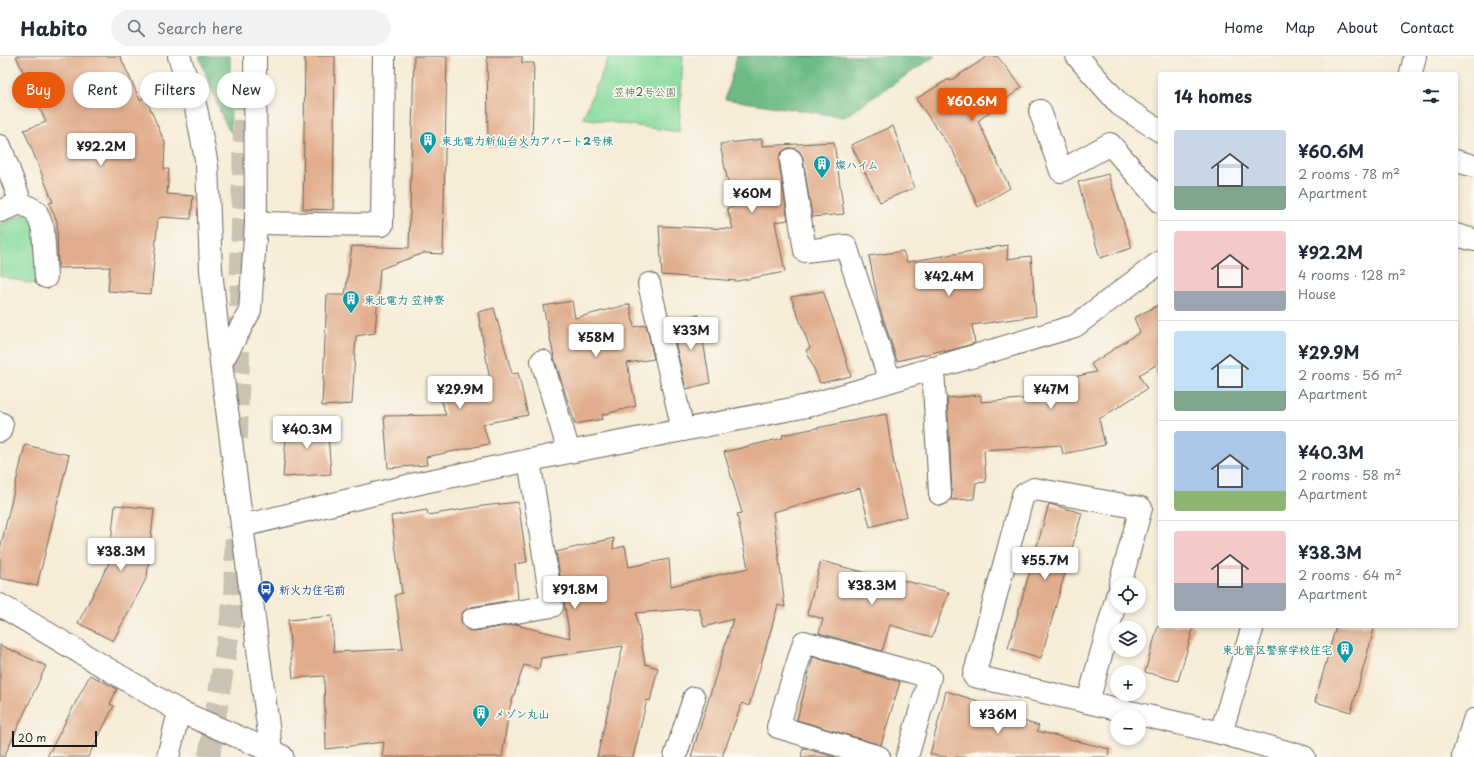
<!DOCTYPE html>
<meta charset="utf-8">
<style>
body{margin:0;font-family:"Playpen Sans","Klee One",sans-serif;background:#f2f2f3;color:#1f2937;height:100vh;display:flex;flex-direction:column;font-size:15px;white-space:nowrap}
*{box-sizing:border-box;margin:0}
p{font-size:13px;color:#747a83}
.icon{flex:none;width:22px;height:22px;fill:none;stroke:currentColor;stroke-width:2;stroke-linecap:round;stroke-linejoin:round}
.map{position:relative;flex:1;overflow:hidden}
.sheet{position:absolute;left:1158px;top:16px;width:300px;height:556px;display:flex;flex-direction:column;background:#fff;border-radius:4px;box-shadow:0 2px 6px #0003}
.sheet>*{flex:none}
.top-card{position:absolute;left:12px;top:16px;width:380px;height:36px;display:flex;gap:8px}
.fabs{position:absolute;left:1110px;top:521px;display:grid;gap:8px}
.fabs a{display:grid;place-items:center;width:36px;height:36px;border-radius:50%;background:#fff;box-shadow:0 2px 6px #0003;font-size:20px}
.scale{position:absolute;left:12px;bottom:10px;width:85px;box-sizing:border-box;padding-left:4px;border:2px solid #1c1c1c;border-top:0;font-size:11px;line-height:14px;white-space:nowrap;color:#1c1c1c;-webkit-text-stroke:3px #fbf7ec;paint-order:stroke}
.price{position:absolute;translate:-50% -34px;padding:0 9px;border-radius:4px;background:#fff;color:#222;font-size:13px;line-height:26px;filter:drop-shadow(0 1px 2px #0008)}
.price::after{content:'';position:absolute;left:50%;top:24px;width:12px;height:9px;margin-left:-6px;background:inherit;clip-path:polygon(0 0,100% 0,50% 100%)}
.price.current{background:#ea580c;color:#fff}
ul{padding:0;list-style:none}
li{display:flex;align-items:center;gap:12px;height:100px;padding:0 16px}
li+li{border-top:1px solid #e0e1e3}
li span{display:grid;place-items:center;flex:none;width:112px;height:80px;border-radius:4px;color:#555}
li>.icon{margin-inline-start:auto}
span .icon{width:48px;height:48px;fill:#fffc;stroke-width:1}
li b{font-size:17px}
h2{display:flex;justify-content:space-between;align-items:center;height:48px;padding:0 16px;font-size:17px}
.tag{padding:0 14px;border-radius:18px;background:#fff;box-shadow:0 2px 6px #0003;font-size:14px;line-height:36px}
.tag.current{background:#ea580c;color:#fff}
header{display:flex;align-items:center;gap:24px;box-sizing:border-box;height:56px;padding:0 20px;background:#fff;border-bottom:1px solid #e0e1e3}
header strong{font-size:19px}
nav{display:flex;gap:22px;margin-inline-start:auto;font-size:14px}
.search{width:280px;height:36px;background:#f2f2f3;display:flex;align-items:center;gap:10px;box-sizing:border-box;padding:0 14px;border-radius:22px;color:#747a83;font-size:15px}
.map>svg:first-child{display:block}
.green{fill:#86db9d;stroke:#517c5c}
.forest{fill:#6cbb84;stroke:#446c50}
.building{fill:#e1ad8c}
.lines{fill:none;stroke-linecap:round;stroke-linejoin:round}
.major-tunnel{stroke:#cac2b2;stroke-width:22;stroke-dasharray:22 11;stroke-linecap:butt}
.minor-casing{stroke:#68655d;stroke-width:24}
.minor{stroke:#fff;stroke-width:22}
.labels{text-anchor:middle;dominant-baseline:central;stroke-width:3.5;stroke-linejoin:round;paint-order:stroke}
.park-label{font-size:11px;fill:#415f49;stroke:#fbf7ec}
.culture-label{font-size:11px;font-weight:bold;fill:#0d838f;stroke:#fbf7ec;text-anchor:start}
.transit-label{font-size:11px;font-weight:bold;fill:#164399;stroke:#fbf7ec;text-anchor:start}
</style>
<header>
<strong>Habito</strong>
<div class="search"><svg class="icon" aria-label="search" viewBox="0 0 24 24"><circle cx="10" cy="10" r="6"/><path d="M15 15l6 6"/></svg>Search here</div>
<nav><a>Home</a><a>Map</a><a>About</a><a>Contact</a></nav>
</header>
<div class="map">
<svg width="1474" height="701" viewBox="0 0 1474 701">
<rect width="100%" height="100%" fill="#fbf7ec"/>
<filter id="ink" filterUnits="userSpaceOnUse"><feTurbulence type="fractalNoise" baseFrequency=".025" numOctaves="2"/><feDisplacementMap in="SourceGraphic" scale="8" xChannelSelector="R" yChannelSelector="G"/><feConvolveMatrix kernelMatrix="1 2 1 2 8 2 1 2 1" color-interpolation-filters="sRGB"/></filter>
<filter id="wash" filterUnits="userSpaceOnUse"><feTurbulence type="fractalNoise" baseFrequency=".012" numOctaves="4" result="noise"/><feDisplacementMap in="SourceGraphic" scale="16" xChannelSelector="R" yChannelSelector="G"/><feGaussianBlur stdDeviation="0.9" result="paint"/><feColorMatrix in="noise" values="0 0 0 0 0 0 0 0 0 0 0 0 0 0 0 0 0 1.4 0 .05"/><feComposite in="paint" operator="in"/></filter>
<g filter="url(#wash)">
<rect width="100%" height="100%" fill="#f6ecd7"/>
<g class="green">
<path d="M609 0H683L679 76 583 62Z"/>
<path d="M27 157 36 172 37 229 0 220V168Z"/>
</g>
<g class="forest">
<path d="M199 0H230L231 77 223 63Z"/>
<path d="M737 0H935L844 61 725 43Z"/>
</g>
<g id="blocks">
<g class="building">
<path d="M16 0H120L140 44 145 41 165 87 164 113H169L167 138 193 140 191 163 161 161V162H158L151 238 108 235 110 211 58 212 57 165 49 147 53 146 24 74 46 66Z"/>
<path d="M305 0H335L333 154 303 153Z"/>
<path d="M414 0H447L443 198 424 197 380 213 375 277 356 280 352 348 322 350 327 239H345L352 190 409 192Z"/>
<path d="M487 0H522V7H534L532 91 488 90Z"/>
<path d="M988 0H997L1022 31 978 65 1010 132 978 151 954 97 916 43 949 23 950 25Z"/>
<path d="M893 70 914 132 880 146 851 89Z"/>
<path d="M762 83V90L834 86 844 158 812 161 803 102 800 96 796 93 789 92 783 95 780 99 779 106 788 164 775 166 785 216 737 225 662 219 659 170 733 173 727 152 733 151 720 88Z"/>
<path d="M1108 118 1132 192 1100 202 1078 126Z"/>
<path d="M1008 189 1007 203 1031 200 1036 260 972 269 975 287 945 296 944 294 897 305 879 250 869 200 903 195 907 206Z"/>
<path d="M823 235 837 274 851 320 820 327 806 294 810 292 791 241Z"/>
<path d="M572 245 575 262 630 248 634 271 646 269 654 303 627 307 636 350 602 359 603 363 575 368 555 305 543 250Z"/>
<path d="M1160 248V319L1156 309 1139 319 1147 333 1099 363 1105 389 1063 398 1061 389 984 394 986 426 976 427 974 443 951 444 952 437 947 342 981 339V346L1050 341 1047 327 1096 316 1091 308 1140 276 1134 262Z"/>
<path d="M494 252 512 318 518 317 528 359 483 368 489 388 426 401 427 409 388 412 384 360 446 359 441 343 491 330 478 256Z"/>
<path d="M699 259 710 327 686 333 670 264Z"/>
<path d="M886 358 895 414 907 460 870 471 860 432 773 456 785 551 778 549 749 650 742 647 722 701H691L733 563 704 571 699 552 636 557 645 608 658 612 650 645 647 644 633 701H597L623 590 541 602 539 613 524 609 509 654 502 701H382L384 686 326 693 324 620 293 622 288 564 332 560 334 596 403 593 395 539 402 537 391 460 427 454 428 459 483 450 518 446 527 506 515 508 518 543 471 551 465 554 461 558V565L464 571 469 575H475L520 568V570L570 582 556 496 614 482 613 493 625 490 629 511 669 503 671 530 748 512 737 458 742 457 724 396 783 382 782 379Z"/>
<path d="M327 366 331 418 283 421 287 368Z"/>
<path d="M25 389 69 399 37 530 0 522V493Z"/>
<path d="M1049 448 1082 457 1041 602 1008 592Z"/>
<path d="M115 449 154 453 147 521 113 585 78 567 109 507Z"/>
<path d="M821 505 882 521V519L949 536 932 581 890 569 882 595 819 577 823 563 807 558Z"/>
<path d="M1158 570H1194L1178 625 1145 616Z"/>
<path d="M1336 570H1375L1351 656 1315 646Z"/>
<path d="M0 589 46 610 4 701H0Z"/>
<path d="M813 601 900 626 881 689 797 664Z"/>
<path d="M90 619 117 633 110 648 114 650 88 701H47Z"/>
<path d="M946 635 978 645 977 650 1039 670 1037 675 1109 693 1108 701H942L930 698Z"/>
<path d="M803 692 835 701H801Z"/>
</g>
</g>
</g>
<g filter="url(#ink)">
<use href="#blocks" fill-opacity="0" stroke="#68655d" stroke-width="1"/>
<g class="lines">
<g class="major-tunnel">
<path d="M237 383 245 33"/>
<path d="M209 701 234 543 236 471"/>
</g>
<defs>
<g id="minor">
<path d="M179 0 196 52 207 109 211 214 221 307 272 701"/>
<path d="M1077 0 1120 49 1160 75"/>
<path d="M1411 18 1415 0"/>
<path d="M1040 55 1061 115 1110 88 1160 145"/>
<path d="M0 90 21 147 0 155"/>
<path d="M791 104 805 195 846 190 890 325"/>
<path d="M1456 105 1474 110"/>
<path d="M21 147 36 155 43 173 46 221"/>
<path d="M256 167 382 169 384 0"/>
<path d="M1456 179 1474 184"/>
<path d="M649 228 683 374"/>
<path d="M542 305 569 396"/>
<path d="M221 307 250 255 256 167 255 0"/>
<path d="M933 312 940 438"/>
<path d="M0 367 2 368 0 375"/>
<path d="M242 470 424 426 569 396 807 350 1075 270 1160 206"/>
<path d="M1120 528 1141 452 1034 433 1023 439 974 620 1221 677 1304 701"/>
<path d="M0 549 179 655 282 700"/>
<path d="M473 563 552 550 529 404"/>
<path d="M1088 646 1117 540"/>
<path d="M1221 677 1253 570"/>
<path d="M168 701 179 655"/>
<path d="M675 701 694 642"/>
<path d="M879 701 778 671 804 586 930 621 907 701"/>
<path d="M1463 701 1474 664"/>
</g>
</defs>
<use href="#minor" class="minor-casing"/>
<use href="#minor" class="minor"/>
</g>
</g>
<defs>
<symbol id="building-pin" viewBox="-11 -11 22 30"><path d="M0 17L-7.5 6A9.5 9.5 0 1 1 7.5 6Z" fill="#0f9aa8" stroke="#fbf7ec"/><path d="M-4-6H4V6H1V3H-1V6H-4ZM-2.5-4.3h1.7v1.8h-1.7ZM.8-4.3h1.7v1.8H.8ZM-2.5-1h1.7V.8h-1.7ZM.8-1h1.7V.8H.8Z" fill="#fff"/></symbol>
<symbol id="bus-pin" viewBox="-11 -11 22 30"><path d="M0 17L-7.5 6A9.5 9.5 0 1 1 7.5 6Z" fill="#1a4fb4" stroke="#fbf7ec"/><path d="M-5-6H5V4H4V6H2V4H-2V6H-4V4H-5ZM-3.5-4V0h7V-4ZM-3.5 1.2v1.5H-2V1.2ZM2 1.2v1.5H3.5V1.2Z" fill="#fff"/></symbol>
</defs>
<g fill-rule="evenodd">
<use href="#building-pin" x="418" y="74" width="20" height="27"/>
<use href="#building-pin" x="812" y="98" width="20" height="27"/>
<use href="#building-pin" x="341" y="233" width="20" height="27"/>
<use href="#bus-pin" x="256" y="523" width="20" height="27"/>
<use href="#building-pin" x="1335" y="583" width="20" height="27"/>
<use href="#building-pin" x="471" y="647" width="20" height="27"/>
</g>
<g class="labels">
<g class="park-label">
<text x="645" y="35">笠神2号公園</text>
</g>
<g class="culture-label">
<text x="441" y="84">東北電力新仙台火力アパート2号棟</text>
<text x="835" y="108">燦ハイム</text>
<text x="364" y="243">東北電力 笠神寮</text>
<text x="1332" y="593" text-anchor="end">東北管区警察学校住宅</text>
<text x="494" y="657">メゾン丸山</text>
</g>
<g class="transit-label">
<text x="279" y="533">新火力住宅前</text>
</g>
</g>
</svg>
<div class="fabs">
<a><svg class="icon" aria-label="locate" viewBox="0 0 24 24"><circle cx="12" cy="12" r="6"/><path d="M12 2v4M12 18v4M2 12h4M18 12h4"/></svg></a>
<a><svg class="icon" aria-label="layers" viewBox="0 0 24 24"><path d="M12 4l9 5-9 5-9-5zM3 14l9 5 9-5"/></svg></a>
<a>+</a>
<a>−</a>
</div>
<div class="scale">20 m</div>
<b class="price current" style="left:972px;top:66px">¥60.6M</b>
<b class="price" style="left:101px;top:111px">¥92.2M</b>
<b class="price" style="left:752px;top:158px">¥60M</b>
<b class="price" style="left:949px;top:241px">¥42.4M</b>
<b class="price" style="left:691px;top:295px">¥33M</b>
<b class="price" style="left:596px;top:302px">¥58M</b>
<b class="price" style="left:460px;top:354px">¥29.9M</b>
<b class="price" style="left:1051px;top:354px">¥47M</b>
<b class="price" style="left:307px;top:394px">¥40.3M</b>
<b class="price" style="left:121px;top:516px">¥38.3M</b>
<b class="price" style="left:1045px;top:525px">¥55.7M</b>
<b class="price" style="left:872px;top:550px">¥38.3M</b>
<b class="price" style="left:575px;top:554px">¥91.8M</b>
<b class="price" style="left:998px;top:679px">¥36M</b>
<div class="top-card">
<a class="tag current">Buy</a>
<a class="tag">Rent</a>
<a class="tag">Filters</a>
<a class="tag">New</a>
</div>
<section class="sheet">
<h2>14 homes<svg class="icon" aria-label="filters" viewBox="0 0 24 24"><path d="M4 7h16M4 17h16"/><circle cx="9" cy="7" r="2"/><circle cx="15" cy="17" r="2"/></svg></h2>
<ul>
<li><span style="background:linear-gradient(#c9d6e8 70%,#7fa58c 0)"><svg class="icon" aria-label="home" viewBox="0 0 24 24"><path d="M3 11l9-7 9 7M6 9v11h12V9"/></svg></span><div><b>¥60.6M</b><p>2 rooms · 78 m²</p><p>Apartment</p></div></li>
<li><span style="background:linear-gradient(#f6c9c9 75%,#9aa5b1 0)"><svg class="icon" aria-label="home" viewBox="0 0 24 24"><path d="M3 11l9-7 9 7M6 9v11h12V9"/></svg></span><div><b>¥92.2M</b><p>4 rooms · 128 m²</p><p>House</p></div></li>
<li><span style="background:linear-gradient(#bfe0f5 75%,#7fa58c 0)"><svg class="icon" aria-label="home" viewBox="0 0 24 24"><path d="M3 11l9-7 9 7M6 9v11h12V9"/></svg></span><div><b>¥29.9M</b><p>2 rooms · 56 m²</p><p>Apartment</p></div></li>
<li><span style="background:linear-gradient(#a9c7e8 75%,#8fb573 0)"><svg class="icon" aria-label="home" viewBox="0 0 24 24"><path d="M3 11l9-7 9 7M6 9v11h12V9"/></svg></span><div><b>¥40.3M</b><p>2 rooms · 58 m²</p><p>Apartment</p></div></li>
<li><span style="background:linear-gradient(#f6c9c9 65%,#9aa5b1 0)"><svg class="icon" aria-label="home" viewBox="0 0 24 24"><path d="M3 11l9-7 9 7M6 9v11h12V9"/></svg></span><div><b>¥38.3M</b><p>2 rooms · 64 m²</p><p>Apartment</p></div></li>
</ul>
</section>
</div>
